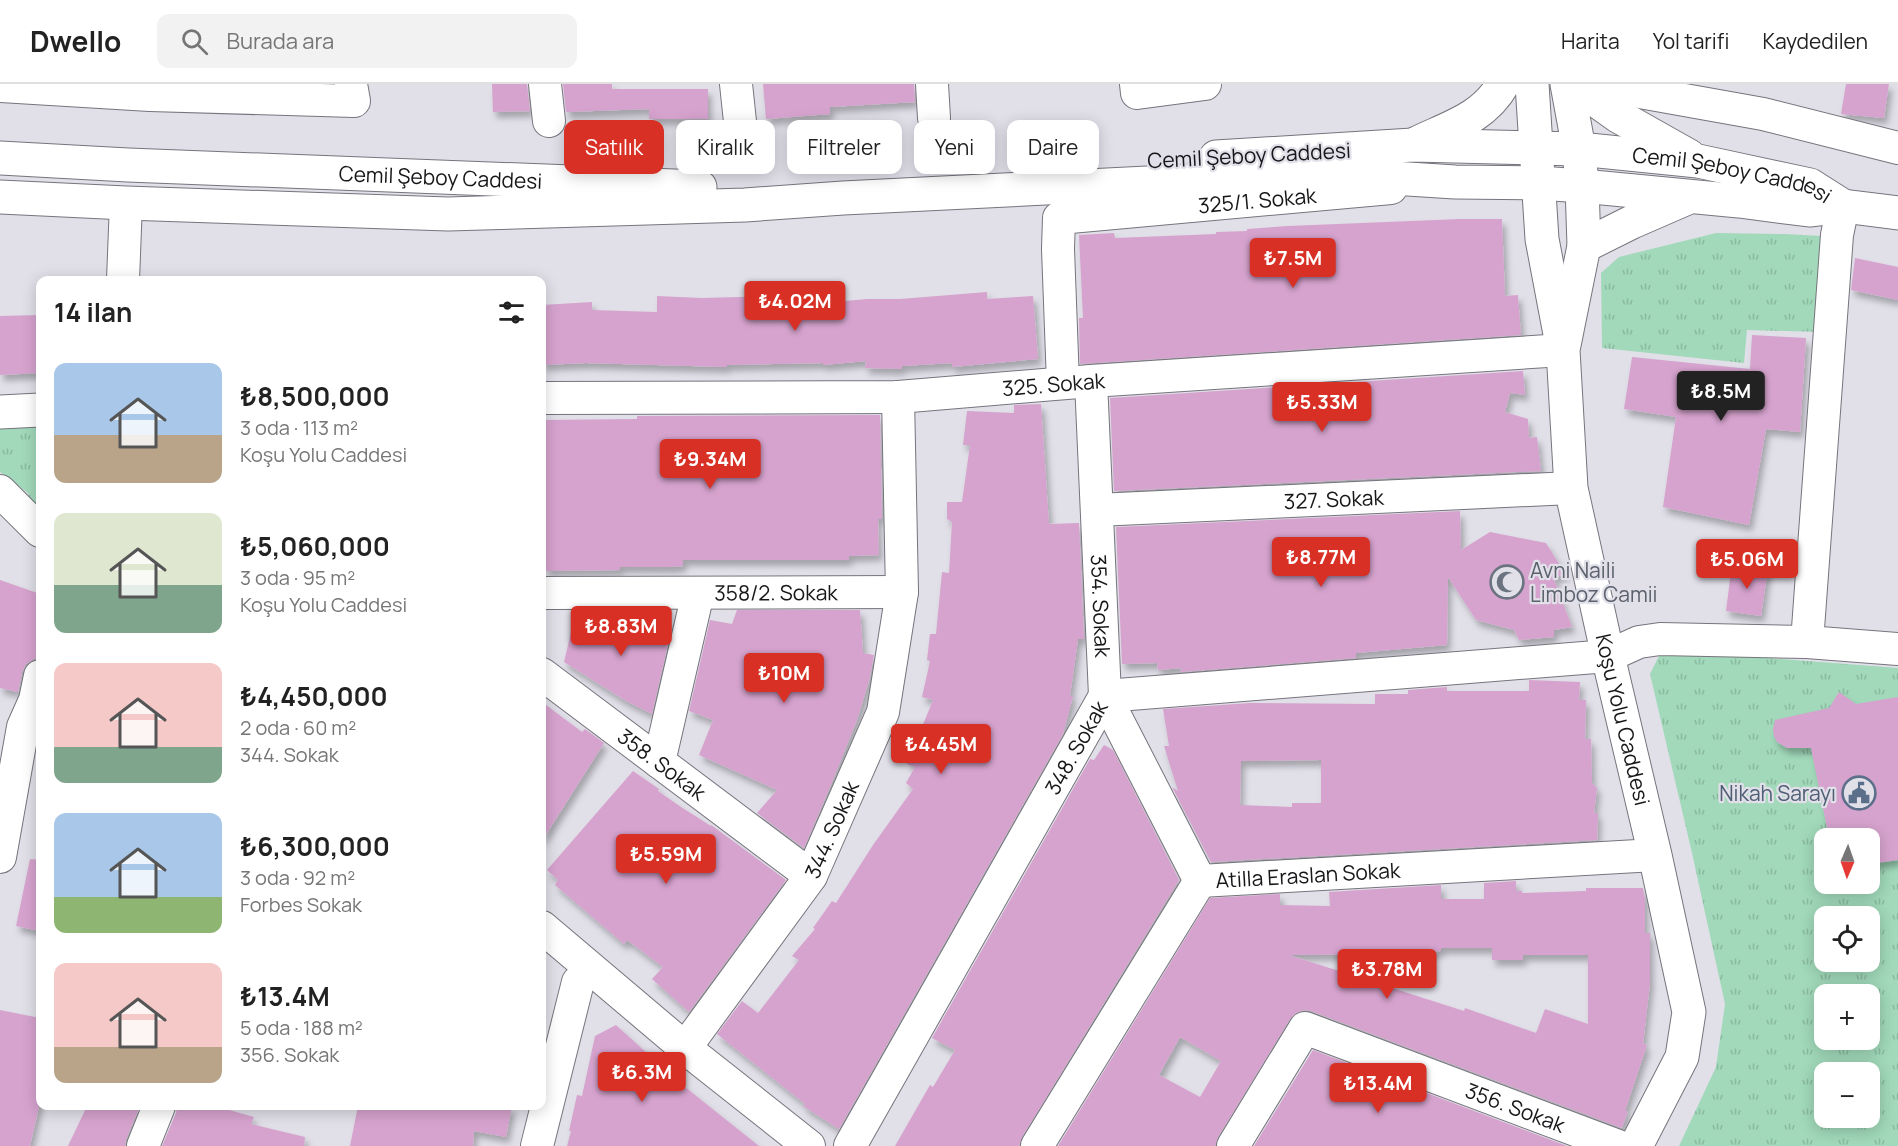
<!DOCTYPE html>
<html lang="tr">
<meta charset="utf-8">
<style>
body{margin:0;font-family:Manrope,sans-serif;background:#f2f2f2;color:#222;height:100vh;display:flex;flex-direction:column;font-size:22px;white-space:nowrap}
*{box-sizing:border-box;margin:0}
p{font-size:20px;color:#767676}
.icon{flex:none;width:33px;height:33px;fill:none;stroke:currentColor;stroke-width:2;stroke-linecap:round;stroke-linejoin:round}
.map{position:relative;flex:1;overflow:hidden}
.panel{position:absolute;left:36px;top:192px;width:510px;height:834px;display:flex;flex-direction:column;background:#fff;border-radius:12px;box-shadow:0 3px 15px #0003}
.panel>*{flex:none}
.hud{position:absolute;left:564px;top:36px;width:570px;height:54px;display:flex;gap:12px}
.needle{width:39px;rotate:182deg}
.tools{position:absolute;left:1814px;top:744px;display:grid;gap:12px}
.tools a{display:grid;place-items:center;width:66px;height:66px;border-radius:12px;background:#fff;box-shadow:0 3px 15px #0003;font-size:30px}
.price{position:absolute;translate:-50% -51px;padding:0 14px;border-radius:6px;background:#d93025;color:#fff;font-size:20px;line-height:39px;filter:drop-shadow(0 2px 3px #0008)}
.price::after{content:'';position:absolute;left:50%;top:36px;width:18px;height:14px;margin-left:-9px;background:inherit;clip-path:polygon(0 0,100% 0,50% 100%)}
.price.active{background:#222;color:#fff}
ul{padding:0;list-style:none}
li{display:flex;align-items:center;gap:18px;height:150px;padding:0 18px}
li span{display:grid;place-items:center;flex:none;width:168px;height:120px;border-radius:12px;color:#555}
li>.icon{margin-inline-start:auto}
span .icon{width:72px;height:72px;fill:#fffc;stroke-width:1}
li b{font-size:26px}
h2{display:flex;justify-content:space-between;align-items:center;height:72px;padding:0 18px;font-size:26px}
.tag{padding:0 21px;border-radius:12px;background:#fff;box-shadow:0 3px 15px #0003;font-size:21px;line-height:54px}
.tag.active{background:#d93025;color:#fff}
header{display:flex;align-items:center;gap:36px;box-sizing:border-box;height:84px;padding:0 30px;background:#fff;border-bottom:2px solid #e0e0e0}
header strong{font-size:28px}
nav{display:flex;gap:33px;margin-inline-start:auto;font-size:21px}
.search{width:420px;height:54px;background:#f2f2f2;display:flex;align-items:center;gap:15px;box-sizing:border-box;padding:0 21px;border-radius:12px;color:#767676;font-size:22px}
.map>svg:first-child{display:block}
.grass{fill:url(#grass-tufts);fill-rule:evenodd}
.building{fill:#d6a3ce;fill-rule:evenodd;filter:url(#shadow)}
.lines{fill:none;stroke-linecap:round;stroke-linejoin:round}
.street-casing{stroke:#76747c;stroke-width:34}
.secondary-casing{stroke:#76747c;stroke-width:35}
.street{stroke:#fff;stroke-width:32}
.secondary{stroke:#fff;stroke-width:33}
.labels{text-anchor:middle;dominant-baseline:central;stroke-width:4.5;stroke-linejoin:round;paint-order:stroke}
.street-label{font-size:21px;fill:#171619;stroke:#e1dfe8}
.worship-label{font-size:21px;fill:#5b616d;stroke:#e1dfe8;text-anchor:start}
.service-label{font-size:21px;fill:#4e5e75;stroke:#e1dfe8;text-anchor:end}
</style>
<header>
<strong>Dwello</strong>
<div class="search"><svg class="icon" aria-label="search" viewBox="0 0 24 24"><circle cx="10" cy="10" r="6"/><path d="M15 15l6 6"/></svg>Burada ara</div>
<nav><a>Harita</a><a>Yol tarifi</a><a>Kaydedilen</a></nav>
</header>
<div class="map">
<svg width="1898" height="1062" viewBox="0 0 1898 1062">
<defs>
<pattern id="grass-tufts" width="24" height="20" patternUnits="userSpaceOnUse" patternTransform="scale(1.5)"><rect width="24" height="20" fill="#a1d9ba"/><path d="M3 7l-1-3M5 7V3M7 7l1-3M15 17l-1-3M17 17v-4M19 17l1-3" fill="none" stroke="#8aba9f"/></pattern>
<filter id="shadow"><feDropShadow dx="3.5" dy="6" stdDeviation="3" flood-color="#0004"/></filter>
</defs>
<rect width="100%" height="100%" fill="#e1dfe8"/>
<g class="grass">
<path d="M1716 149 1785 150 1822 152V248L1747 246 1744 279 1602 264 1601 189 1619 173Z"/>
<path d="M40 341V437L37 435 28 409 0 388V342Z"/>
<path d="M1662 566 1898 584V1062H1679L1716 983 1725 920 1692 769 1650 590ZM1824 754H1869V800H1824ZM1824 832H1869V878H1824ZM1824 910H1869V956H1824ZM1824 988H1869V1034H1824Z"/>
</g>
<g class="building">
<path d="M492 0H527L530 27 493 28Z"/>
<path d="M563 0H612V5H708V35H649V25L566 28Z"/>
<path d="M763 0H914L915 18 830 23V30L766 35Z"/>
<path d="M1846 0H1889L1884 34 1841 30Z"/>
<path d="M1460 135H1502L1505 212 1518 211 1521 251 1080 280 1079 234H1083L1079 151 1114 149 1115 154 1216 150V148L1247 147V145L1288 142Z"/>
<path d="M1855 174 1898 183V216L1851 206Z"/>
<path d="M987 208V215L1033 212 1038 275 952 283V279L902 282V285L865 284 866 277 823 281V279L727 281V283L586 279 542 281V221L592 218V226L657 228V212L701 214 813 211V220L867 215H900Z"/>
<path d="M40 231V289L0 291V232Z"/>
<path d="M1752 251 1806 254 1800 348 1766 345 1749 441 1663 423 1676 333 1624 325 1632 273 1750 285Z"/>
<path d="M1523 287 1525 311 1510 309 1505 328 1528 335 1529 354 1537 353 1541 387 1114 407 1110 314Z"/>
<path d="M1041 320 1049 440 1079 439 1084 555H1078L1070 612H1073L1063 650 839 1045 803 1022 805 1020 717 950 742 917 758 929 799 876 792 872 815 845 813 844 832 817 836 819 873 761 913 705 906 699 915 683 907 680 933 616 922 613 930 577 927 576 930 550H936L942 488 949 489 952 438 947 435V418H962L970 361H963L967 327 1014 329V321Z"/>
<path d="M880 331 882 435H878L879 471 849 472V476H683V482L670 483H620V486L545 487 544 423H546L545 373H543L542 336 637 335V332Z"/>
<path d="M1460 427 1461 466 1490 448 1546 459 1566 491 1553 493 1572 543 1554 546V553L1519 556 1514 546 1476 536 1448 493 1447 561 1356 569V574L1180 588 1182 584 1158 586 1157 579 1122 580 1116 443Z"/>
<path d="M1732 480 1768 484 1761 532 1726 527Z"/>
<path d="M0 496 40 510V575H34L26 580 22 588 18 608 0 604Z"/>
<path d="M737 526H860L863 569 874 571 869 597 857 636 830 703 804 764 757 729 777 706 699 671 713 636 689 627 710 536 732 540Z"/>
<path d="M574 536 645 537 672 542 652 630 626 617 564 578Z"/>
<path d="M1529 596 1580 598 1579 616H1586L1585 655H1591L1592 699 1597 704 1594 729H1598L1597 756 1211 778 1172 703 1178 707 1164 662H1169L1163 625 1250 619 1375 620V610H1408V606L1447 603V607H1529ZM1321 676V719H1292V723L1240 721 1241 677Z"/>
<path d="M1839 608 1856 620 1898 613V776L1869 780V754H1829L1811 664H1787L1777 658 1774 652 1773 646 1775 636 1829 624Z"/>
<path d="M542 618 582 648 585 645 604 659 542 757Z"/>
<path d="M1104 661 1113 666 1179 796 1022 1053 1019 1062H895L930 1001 933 1003 955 966 932 954 1090 675 1094 676Z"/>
<path d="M633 687 659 705 658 707 681 723 711 742V741L786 796 689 928 652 895 663 883 627 856 624 860 555 801 558 796 547 786Z"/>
<path d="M30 775 40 776V847L16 842Z"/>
<path d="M1516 797V807H1522V809L1586 807V804H1643L1645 815V849H1650V899L1643 960 1647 961 1625 1027H1628L1622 1044 1311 927 1304 926 1296 929 1290 935 1218 1053 1215 1062H1058L1210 814 1280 810V821L1330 822 1329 808 1441 801V815H1484V799ZM1441 864H1492V876H1523V871H1588V940L1545 925 1536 949 1465 924 1464 927 1289 871 1400 870V868L1441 867ZM1180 953 1221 977 1200 1013 1159 991Z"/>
<path d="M0 926 40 934V1018L30 1062H0Z"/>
<path d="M616 941 680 999 759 1062H567L571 1047H569L577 1011 582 1012 595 952Z"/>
<path d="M1313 966 1567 1062H1254Z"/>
<path d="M87 1022H140L126 1055 125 1062H68Z"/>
<path d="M177 1022H215L254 1033 251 1040 305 1053 304 1062H162L176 1029Z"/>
<path d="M358 1022H512L506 1053 474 1047 473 1062H350Z"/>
</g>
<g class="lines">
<defs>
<g id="street">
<path d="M545 0 549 37"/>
<path d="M736 0 741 47"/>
<path d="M932 0 934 34"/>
<path d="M1136 0 1137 9 1205 0"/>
<path d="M1595 0 1763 30 1898 64"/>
<path d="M0 2 150 11 354 17 351 0"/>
<path d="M123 196 126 119"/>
<path id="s1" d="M1091 297 1105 612 1200 797"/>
<path id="s2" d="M1063 299 1058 165 1059 134 1391 104"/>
<path id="s3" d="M542 314 898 313 1091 297 1563 266"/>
<path d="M0 407 40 447"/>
<path id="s4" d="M1097 426 1571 404"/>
<path id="s5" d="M542 509 902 508"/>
<path d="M1807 558 1898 565"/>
<path id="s6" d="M542 590 811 792"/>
<path d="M1105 612 1608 572 1639 558 1660 555 1807 558 1837 151 1843 122"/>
<path d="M659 678 698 509"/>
<path d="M0 773 23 643 35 616 40 592"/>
<path id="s7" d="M1200 797 1655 771"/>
<path d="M542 843 685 964 809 1062"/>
<path id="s8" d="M685 964 811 792 883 628 902 508 898 313"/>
<path d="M143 1062 159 1022"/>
<path d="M537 1062 578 898"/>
<path id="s9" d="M850 1062 1105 612"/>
<path d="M1037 1062 1200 797"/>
<path id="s10" d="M1233 1062 1305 944 1618 1062"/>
</g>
<g id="secondary">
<path d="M1532 0 1542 155 1560 250"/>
<path id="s11" d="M1567 0 1579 65 1582 102 1584 162 1563 266 1571 404 1608 572 1655 771 1689 928 1682 973 1636 1062"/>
<path d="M1573 0 1618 32 1689 72"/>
<path d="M1417 59C1450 43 1484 34 1503 0"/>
<path id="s12" d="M1216 73 1413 61 1579 65 1698 77 1810 101 1843 122"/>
<path id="s13" d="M0 74 128 81 700 103"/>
<path d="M0 113 126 119 448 130 745 121 843 114 1329 90 1455 98 1539 99 1582 102 1739 117 1809 126 1843 122 1898 129"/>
<path d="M1584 162 1632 138 1685 115"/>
<path d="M0 328 40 326"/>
</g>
</defs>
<use href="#street" class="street-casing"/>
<use href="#secondary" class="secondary-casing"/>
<use href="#street" class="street"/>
<use href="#secondary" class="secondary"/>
</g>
<defs>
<symbol id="mosque-ring" viewBox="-11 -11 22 22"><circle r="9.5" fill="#e1dfe8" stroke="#6b7280" stroke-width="1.5"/><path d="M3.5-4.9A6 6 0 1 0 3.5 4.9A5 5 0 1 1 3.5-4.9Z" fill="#6b7280"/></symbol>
<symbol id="civic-ring" viewBox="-11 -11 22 22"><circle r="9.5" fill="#e1dfe8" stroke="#5c6f8a" stroke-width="1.5"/><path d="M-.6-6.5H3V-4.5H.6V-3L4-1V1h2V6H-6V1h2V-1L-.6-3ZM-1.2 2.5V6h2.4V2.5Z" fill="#5c6f8a"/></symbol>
</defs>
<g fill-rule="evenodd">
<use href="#mosque-ring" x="1488" y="479" width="38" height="38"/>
<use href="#civic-ring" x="1840" y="690" width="38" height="38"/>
</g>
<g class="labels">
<g class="street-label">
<text transform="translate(1249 71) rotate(-3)">Cemil Şeboy Caddesi</text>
<text stroke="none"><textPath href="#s13" startOffset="441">Cemil Şeboy Caddesi</textPath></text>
<text stroke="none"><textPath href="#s12" startOffset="519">Cemil Şeboy Caddesi</textPath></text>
<text stroke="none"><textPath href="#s2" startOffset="364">325/1. Sokak</textPath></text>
<text stroke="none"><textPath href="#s3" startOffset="512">325. Sokak</textPath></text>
<text stroke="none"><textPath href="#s4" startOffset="237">327. Sokak</textPath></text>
<text stroke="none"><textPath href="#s5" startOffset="234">358/2. Sokak</textPath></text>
<text stroke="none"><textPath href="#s1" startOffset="225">354. Sokak</textPath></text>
<text stroke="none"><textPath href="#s11" startOffset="645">Koşu Yolu Caddesi</textPath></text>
<text stroke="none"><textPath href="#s9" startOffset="458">348. Sokak</textPath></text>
<text stroke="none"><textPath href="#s6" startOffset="150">358. Sokak</textPath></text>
<text stroke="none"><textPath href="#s8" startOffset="264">344. Sokak</textPath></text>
<text stroke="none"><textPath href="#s7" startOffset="108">Atilla Eraslan Sokak</textPath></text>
<text stroke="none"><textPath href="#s10" startOffset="363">356. Sokak</textPath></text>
</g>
<g class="worship-label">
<text x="1530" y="486">Avni Naili<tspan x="1530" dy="24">Limboz Camii</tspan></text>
</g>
<g class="service-label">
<text x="1836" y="709">Nikah Sarayı</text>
</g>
</g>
</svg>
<div class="tools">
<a><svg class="needle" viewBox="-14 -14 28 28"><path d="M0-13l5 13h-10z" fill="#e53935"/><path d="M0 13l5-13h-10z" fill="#767676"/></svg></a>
<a><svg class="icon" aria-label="locate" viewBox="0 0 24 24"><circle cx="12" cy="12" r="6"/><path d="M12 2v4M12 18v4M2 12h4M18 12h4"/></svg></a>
<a>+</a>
<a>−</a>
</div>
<b class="price" style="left:1293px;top:205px">₺7.5M</b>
<b class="price" style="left:795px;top:248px">₺4.02M</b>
<b class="price active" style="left:1721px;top:338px">₺8.5M</b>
<b class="price" style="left:1322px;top:349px">₺5.33M</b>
<b class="price" style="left:710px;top:406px">₺9.34M</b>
<b class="price" style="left:1321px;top:504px">₺8.77M</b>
<b class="price" style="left:1747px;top:506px">₺5.06M</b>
<b class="price" style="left:621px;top:573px">₺8.83M</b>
<b class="price" style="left:784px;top:620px">₺10M</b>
<b class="price" style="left:941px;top:691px">₺4.45M</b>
<b class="price" style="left:666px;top:801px">₺5.59M</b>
<b class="price" style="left:1387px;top:916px">₺3.78M</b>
<b class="price" style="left:642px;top:1019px">₺6.3M</b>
<b class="price" style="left:1378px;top:1030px">₺13.4M</b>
<div class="hud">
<a class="tag active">Satılık</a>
<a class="tag">Kiralık</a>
<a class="tag">Filtreler</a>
<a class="tag">Yeni</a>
<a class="tag">Daire</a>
</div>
<section class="panel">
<h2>14 ilan<svg class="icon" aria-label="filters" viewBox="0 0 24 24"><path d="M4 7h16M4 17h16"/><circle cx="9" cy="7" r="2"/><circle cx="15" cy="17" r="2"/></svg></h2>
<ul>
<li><span style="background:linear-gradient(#a9c7e8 60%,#b9a48a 0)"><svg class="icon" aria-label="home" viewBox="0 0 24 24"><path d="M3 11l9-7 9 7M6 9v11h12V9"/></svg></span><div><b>₺8,500,000</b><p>3 oda · 113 m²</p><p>Koşu Yolu Caddesi</p></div></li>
<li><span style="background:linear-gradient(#dfe7d0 60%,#7fa58c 0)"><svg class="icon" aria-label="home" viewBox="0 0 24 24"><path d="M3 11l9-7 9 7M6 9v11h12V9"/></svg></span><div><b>₺5,060,000</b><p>3 oda · 95 m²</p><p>Koşu Yolu Caddesi</p></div></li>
<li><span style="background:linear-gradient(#f6c9c9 70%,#7fa58c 0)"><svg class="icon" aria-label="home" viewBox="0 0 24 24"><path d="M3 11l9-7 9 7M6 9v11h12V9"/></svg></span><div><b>₺4,450,000</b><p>2 oda · 60 m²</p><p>344. Sokak</p></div></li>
<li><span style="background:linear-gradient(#a9c7e8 70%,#8fb573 0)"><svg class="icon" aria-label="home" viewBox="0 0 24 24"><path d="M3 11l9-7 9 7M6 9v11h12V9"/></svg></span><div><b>₺6,300,000</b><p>3 oda · 92 m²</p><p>Forbes Sokak</p></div></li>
<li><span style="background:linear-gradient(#f6c9c9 70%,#b9a48a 0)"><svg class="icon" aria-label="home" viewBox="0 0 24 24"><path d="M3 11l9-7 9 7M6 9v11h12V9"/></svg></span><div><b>₺13.4M</b><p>5 oda · 188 m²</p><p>356. Sokak</p></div></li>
</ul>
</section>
</div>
